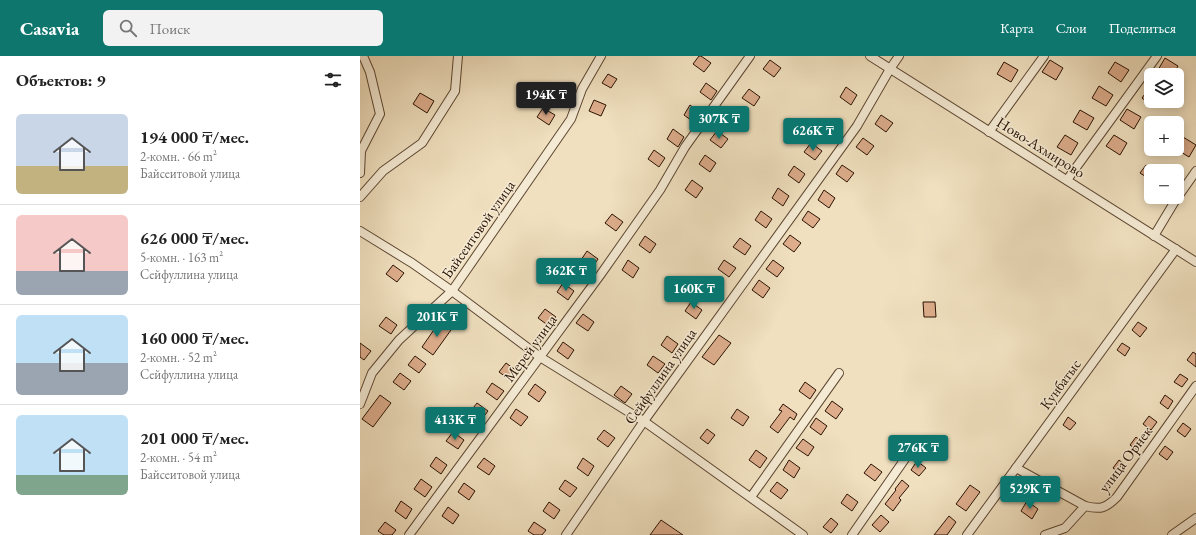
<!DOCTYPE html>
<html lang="ru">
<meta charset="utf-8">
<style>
body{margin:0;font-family:"EB Garamond",serif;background:#f2f2f2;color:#222;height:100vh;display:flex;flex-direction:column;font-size:15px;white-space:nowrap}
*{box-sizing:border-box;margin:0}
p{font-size:13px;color:#767676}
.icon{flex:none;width:22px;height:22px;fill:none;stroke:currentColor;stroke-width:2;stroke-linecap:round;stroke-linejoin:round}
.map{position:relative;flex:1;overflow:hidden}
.panel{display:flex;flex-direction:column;background:#fff;width:360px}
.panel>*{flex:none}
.tools{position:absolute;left:784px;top:12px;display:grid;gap:8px}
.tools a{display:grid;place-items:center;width:40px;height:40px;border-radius:6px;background:#fff;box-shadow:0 2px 10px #0003;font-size:20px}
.price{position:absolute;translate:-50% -34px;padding:0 9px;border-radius:4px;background:#0f766e;color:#fff;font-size:13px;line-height:26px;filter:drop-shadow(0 1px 2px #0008)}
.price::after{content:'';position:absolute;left:50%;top:24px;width:12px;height:9px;margin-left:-6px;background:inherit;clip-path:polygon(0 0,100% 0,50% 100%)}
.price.current{background:#222;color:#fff}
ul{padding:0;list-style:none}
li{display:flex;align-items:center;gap:12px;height:100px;padding:0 16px}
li+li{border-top:1px solid #e0e0e0}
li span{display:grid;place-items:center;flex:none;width:112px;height:80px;border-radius:6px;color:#555}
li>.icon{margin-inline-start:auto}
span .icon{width:48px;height:48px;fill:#fffc;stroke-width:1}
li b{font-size:17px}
h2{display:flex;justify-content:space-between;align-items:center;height:48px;padding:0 16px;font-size:17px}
header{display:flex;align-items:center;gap:24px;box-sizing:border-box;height:56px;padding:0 20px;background:#0f766e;color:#fff}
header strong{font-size:19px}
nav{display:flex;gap:22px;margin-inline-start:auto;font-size:14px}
.search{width:280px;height:36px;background:#f2f2f2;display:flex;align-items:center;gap:10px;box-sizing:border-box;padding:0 14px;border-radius:6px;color:#767676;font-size:15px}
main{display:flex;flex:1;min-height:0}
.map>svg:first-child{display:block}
.building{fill:#ddad8c;stroke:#2a1202}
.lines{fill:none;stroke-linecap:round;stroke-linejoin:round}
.minor-casing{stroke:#5c4631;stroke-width:10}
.minor{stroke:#f5ebd5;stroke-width:8}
.labels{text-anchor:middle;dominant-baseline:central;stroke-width:3;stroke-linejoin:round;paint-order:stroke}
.street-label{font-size:15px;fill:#2a1202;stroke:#f5ebd5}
</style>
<header>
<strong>Casavia</strong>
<div class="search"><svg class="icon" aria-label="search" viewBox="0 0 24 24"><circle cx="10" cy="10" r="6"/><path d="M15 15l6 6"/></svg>Поиск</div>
<nav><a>Карта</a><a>Слои</a><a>Поделиться</a></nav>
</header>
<main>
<section class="panel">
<h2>Объектов: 9<svg class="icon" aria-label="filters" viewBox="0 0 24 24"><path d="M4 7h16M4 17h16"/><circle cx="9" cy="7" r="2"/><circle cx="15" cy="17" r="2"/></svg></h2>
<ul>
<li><span style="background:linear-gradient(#c9d6e8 65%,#c2b280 0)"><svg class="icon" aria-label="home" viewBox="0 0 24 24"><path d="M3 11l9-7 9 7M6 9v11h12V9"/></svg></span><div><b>194 000 ₸/мес.</b><p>2-комн. · 66 m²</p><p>Байсеитовой улица</p></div></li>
<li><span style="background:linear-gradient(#f6c9c9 70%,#9aa5b1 0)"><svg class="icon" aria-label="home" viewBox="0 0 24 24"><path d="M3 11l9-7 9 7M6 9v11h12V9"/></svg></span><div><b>626 000 ₸/мес.</b><p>5-комн. · 163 m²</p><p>Сейфуллина улица</p></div></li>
<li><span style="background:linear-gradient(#bfe0f5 60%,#9aa5b1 0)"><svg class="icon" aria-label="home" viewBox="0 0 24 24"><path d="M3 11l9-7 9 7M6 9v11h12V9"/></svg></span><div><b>160 000 ₸/мес.</b><p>2-комн. · 52 m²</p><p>Сейфуллина улица</p></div></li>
<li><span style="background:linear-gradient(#bfe0f5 75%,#7fa58c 0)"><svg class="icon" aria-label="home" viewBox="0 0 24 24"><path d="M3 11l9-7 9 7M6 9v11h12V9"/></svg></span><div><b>201 000 ₸/мес.</b><p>2-комн. · 54 m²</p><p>Байсеитовой улица</p></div></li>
</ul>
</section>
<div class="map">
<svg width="836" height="479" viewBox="0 0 836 479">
<rect width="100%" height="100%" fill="#f0e0bf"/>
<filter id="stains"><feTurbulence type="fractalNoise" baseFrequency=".005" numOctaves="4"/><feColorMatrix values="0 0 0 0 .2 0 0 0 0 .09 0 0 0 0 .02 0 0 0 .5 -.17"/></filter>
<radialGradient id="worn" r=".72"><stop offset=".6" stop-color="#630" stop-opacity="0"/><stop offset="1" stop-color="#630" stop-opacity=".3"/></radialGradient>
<g class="building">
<path d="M339 0H341L351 7 344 16 333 8Z"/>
<path d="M805 2 818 10 813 19H807L798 14Z"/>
<path d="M410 4 421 12 414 21 403 13Z"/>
<path d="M690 4 703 12 696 24 682 16Z"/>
<path d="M644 6 658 14 651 26 637 18Z"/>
<path d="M755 6 769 14 761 26 748 17Z"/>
<path d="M248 18 257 23 251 32 242 27Z"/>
<path d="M346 27 357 35 351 44 340 36Z"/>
<path d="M739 30 753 39 746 50 732 42Z"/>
<path d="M486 31 497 39 491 49 480 41Z"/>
<path d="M389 33 400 41 394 50 382 42Z"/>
<path d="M787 35 791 39V49L782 42Z"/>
<path d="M60 37 74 45 67 57 53 48Z"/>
<path d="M234 44 246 49 241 60 229 55Z"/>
<path d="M330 49 341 57 335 67 324 59Z"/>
<path d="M183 52 195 59 189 69 177 61Z"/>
<path d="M767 53 781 61 774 73 760 64Z"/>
<path d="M720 54 734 62 727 74 713 66Z"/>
<path d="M521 59 533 67 526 76 515 68Z"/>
<path d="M313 73 324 81 318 91 307 83Z"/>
<path d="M357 75 368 83 361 92 350 84Z"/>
<path d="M705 79 718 87 711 99 697 91Z"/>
<path d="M754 79 767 87 760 99 746 90Z"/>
<path d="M823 81 836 89 829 101 816 93Z"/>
<path d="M503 82 514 90 507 99 496 91Z"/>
<path d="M451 87 462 95 455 104 444 96Z"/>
<path d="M294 94 305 102 299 111 288 103Z"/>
<path d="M345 99 356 107 350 116 339 108Z"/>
<path d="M482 109 494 117 487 126 476 118Z"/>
<path d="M786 109 793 115H791V118L788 122 780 117Z"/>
<path d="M434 110 445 118 439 127 428 119Z"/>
<path d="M332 124 343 132 336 142 325 134Z"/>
<path d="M418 132 429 140 423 150 412 142Z"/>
<path d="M464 134 475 142 469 152 458 144Z"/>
<path d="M401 155 412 163 406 172 395 164Z"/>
<path d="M448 155 460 163 453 172 442 164Z"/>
<path d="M252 158 263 166 256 175 245 167Z"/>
<path d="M430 179 441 187 434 196 423 188Z"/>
<path d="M285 180 296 188 290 197 279 189Z"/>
<path d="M380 182 391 190 385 199 373 191Z"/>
<path d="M227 195 238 203 232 212 221 204Z"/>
<path d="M268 204 279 212 273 222 262 214Z"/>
<path d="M364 204 376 212 369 221 358 213Z"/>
<path d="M413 204 424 212 417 221 406 213Z"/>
<path d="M33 209 44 217 37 226 26 218Z"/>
<path d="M399 224 410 232 403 242 392 234Z"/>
<path d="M344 226 356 234 349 243 338 235Z"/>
<path d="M203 227 214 235 208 244 197 236Z"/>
<path d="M331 246 342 254 336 263 325 255Z"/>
<path d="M563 246H575L576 261H564Z"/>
<path d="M185 253 196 261 189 270 178 262Z"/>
<path d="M223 258 234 266 228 275 216 267Z"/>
<path d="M26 261 37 269 31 278 19 270Z"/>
<path d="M80 265 91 274 73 299 62 291Z"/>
<path d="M778 266 787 272 780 281 772 274Z"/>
<path d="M359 279 371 287 354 309 342 301Z"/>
<path d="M307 280 318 288 312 297 301 289Z"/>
<path d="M203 286 214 294 208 303 197 295Z"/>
<path d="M0 287 11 295 4 304 0 301Z"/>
<path d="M762 287 770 292 765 300 757 294Z"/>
<path d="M833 296 836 298V311L827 304Z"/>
<path d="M55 300 66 308 59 317 48 309Z"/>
<path d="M293 300 305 308 298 317 287 309Z"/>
<path d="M146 307 157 315 150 324 139 316Z"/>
<path d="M40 317 51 325 44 334 33 326Z"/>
<path d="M820 318 828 323 822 331 814 326Z"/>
<path d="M445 326 456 334 450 343 439 335Z"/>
<path d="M132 327 144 335 137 344 126 336Z"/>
<path d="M175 328 186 336 179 346 168 338Z"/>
<path d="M261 330 272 338 265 347 254 339Z"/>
<path d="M20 339 31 347 13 371 2 363Z"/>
<path d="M805 339 813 345 808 353 800 347Z"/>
<path d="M472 345 483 353 476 363 465 355Z"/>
<path d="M117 347 128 355 121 364 110 356Z"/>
<path d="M423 348 437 358 434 364 430 361 418 377 410 371 422 355 419 354Z"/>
<path d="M156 353 168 361 161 370 150 362Z"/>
<path d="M377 353 389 361 383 370 371 362Z"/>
<path d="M789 360 797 366 791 374 783 368Z"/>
<path d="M708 361 716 367 710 374 703 369Z"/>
<path d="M456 362 467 370 461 379 450 371Z"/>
<path d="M823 367 831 373 825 381 817 375Z"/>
<path d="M347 373 355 379 348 388 340 382Z"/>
<path d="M244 374 255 382 248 391 237 383Z"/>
<path d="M93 376 104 384 98 393 86 385Z"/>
<path d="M776 381 783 387 778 395 770 389Z"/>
<path d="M443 383 454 391 448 400 436 392Z"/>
<path d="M805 390 813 396 807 404 799 398Z"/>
<path d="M396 394 407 402 400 412 389 404Z"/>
<path d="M76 401 87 409 81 418 70 410Z"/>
<path d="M124 402 135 410 129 419 117 411Z"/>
<path d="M223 402 234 410 228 420 217 412Z"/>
<path d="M429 404 440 412 434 422 423 414Z"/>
<path d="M759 404 766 410 761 418 753 412Z"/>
<path d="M557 405 566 412 559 420 551 414Z"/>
<path d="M511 408 522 416 515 425 504 417Z"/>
<path d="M61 423 72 431 65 441 54 433Z"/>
<path d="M205 424 217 432 210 441 199 433Z"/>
<path d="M542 424 549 430 539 442 541 444 533 455 525 448 536 434 535 433Z"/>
<path d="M417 426 428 434 421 443 410 435Z"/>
<path d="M104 427 115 435 109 444 98 436Z"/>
<path d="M610 429 620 436 606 455 596 448Z"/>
<path d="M487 438 498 446 492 455 481 447Z"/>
<path d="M41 445 52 453 46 463 35 455Z"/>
<path d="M667 445 678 453 672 463 661 455Z"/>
<path d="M189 446 200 454 194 463 183 455Z"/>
<path d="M88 451 99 459 93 468 82 460Z"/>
<path d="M521 459 529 466 520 476 512 469Z"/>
<path d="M589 460 596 466 587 479H574Z"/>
<path d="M471 462 478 468 471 477 463 471Z"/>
<path d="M301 464 323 479H290Z"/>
<path d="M25 466 36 474 32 479H24L18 475Z"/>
<path d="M174 466 186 474 182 479H174L168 475Z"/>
</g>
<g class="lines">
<defs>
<g id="minor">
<path d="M510 0 836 206"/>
<path d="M629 76 684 0"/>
<path d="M0 117 1 95 20 58 10 16 3 0"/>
<path d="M707 124 797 0"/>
<path d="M0 141 23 115 62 87 95 35 98 0"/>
<path d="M0 175 52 207 92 235 180 301 285 366 443 479"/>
<path d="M794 180 815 145 836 115"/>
<path d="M0 348 12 317 39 284 92 235 211 63 222 33 241 0"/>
<path d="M656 412 725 450C741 454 746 452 757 441L836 330"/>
<path d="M391 441 479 317"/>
<path d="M49 479 241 218 300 134 325 91 390 0"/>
<path d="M206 479 284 365 497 70 530 13 539 0"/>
<path d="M492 479 556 387"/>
<path d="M607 479 816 193"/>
<path d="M685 479 705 472 725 450"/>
<path d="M812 479 836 462"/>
</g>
</defs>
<use href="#minor" class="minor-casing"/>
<use href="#minor" class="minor"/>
</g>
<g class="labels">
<g class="street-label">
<text transform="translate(681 91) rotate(32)">Ново-Ахмирово</text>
<text transform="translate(118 173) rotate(-55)">Байсеитовой улица</text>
<text transform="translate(170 292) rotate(-54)">Мерей улица</text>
<text transform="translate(300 320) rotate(-55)">Сейфуллина улица</text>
<text transform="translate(700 328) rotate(-54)">Кунбатыс</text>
<text transform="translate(765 403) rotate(-53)">улица Орнек</text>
</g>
</g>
<rect width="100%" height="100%" filter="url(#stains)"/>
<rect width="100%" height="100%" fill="url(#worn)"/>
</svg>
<div class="tools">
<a><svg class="icon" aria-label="layers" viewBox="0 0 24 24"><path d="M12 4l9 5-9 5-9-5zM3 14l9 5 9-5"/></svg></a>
<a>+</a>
<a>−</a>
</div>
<b class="price current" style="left:186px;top:60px">194K ₸</b>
<b class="price" style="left:359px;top:84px">307K ₸</b>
<b class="price" style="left:453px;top:96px">626K ₸</b>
<b class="price" style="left:206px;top:236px">362K ₸</b>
<b class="price" style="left:334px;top:254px">160K ₸</b>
<b class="price" style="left:77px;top:282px">201K ₸</b>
<b class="price" style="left:95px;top:385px">413K ₸</b>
<b class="price" style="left:558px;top:413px">276K ₸</b>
<b class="price" style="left:670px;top:454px">529K ₸</b>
</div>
</main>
